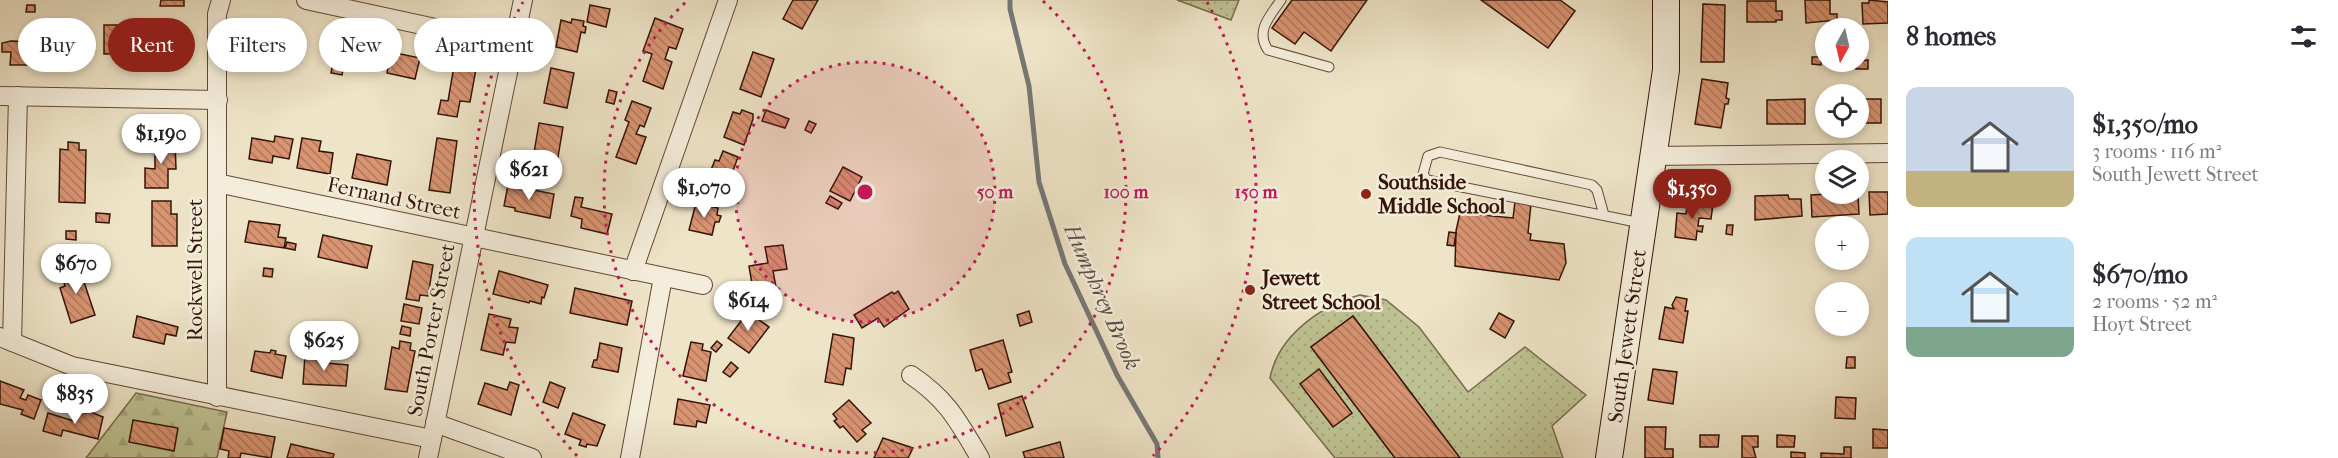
<!DOCTYPE html>
<meta charset="utf-8">
<style>
body{margin:0;font-family:"IM FELL French Canon",serif;background:#f7f7f7;color:#2b2b33;height:100vh;display:flex;flex-direction:column;font-size:22px;white-space:nowrap}
*{box-sizing:border-box;margin:0}
p{font-size:20px;color:#7c7c81}
.icon{flex:none;width:33px;height:33px;fill:none;stroke:currentColor;stroke-width:2;stroke-linecap:round;stroke-linejoin:round}
.map{position:relative;flex:1;overflow:hidden}
.panel{display:flex;flex-direction:column;background:#fff;width:450px}
.panel>*{flex:none}
.banner{position:absolute;left:18px;top:18px;width:570px;height:54px;display:flex;gap:12px}
.needle{width:39px;rotate:188deg}
.tools{position:absolute;left:1815px;top:18px;display:grid;gap:12px}
.tools a{display:grid;place-items:center;width:54px;height:54px;border-radius:50%;background:#fff;box-shadow:0 3px 9px #0003;font-size:30px}
.price{position:absolute;translate:-50% -51px;padding:0 14px;border-radius:21px;background:#fff;color:#222;font-size:20px;line-height:39px;filter:drop-shadow(0 2px 3px #0008)}
.price::after{content:'';position:absolute;left:50%;top:36px;width:18px;height:14px;margin-left:-9px;background:inherit;clip-path:polygon(0 0,100% 0,50% 100%)}
.price.on{background:#8f2418;color:#fff}
ul{padding:0;list-style:none}
li{display:flex;align-items:center;gap:18px;height:150px;padding:0 18px}
li span{display:grid;place-items:center;flex:none;width:168px;height:120px;border-radius:12px;color:#555}
li>.icon{margin-inline-start:auto}
span .icon{width:72px;height:72px;fill:#fffc;stroke-width:1}
li b{font-size:26px}
h2{display:flex;justify-content:space-between;align-items:center;height:72px;padding:0 18px;font-size:26px}
.chip{padding:0 21px;border-radius:27px;background:#fff;box-shadow:0 3px 9px #0003;font-size:21px;line-height:54px}
.chip.on{background:#8f2418;color:#fff}
main{display:flex;flex:1;min-height:0}
.map>svg:first-child{display:block}
.grass{fill:url(#grass-dots);stroke:#7a6b4c;stroke-width:1.5}
.forest{fill:url(#forest-firs);stroke:#7a6b4c;stroke-width:1.5}
.lines{fill:none;stroke-linecap:round;stroke-linejoin:round}
.stream{stroke:#757876;stroke-width:5}
.building{fill:url(#building-back-hatch);stroke:#351406;stroke-width:1.5}
.lane-casing{stroke:#634836;stroke-width:11}
.street-casing{stroke:#634836;stroke-width:20}
.secondary-casing{stroke:#351406;stroke-width:28}
.lane{stroke:#f4eddb;stroke-width:9}
.street{stroke:#f4eddb;stroke-width:18}
.secondary{stroke:#f4eddb;stroke-width:26}
.ring{fill:none;stroke:#c2185b;stroke-width:3;stroke-dasharray:3 6}
.poi-dot{fill:#8f2418;stroke:#f4eddb;stroke-width:2}
.labels{text-anchor:middle;dominant-baseline:central;stroke-width:5;stroke-linejoin:round;paint-order:stroke}
.poi-label{font-size:21px;font-weight:bold;fill:#351406;stroke:#f4eddb;text-anchor:start}
.street-label{font-size:21px;fill:#351406;stroke:#f4eddb}
.water-label{font-size:22px;font-style:italic;fill:#5a4e47;stroke:#f4eddb}
.centre{fill:#c2185b;stroke:#f4eddb;stroke-width:3}
.ring-label{font-size:18px;text-anchor:middle;font-weight:bold;fill:#c2185b;stroke:#f4eddb;stroke-width:5;stroke-linejoin:round;paint-order:stroke}
</style>
<main>
<div class="map">
<svg width="1888" height="458" viewBox="0 0 1888 458">
<defs>
<pattern id="grass-dots" width="8" height="8" patternUnits="userSpaceOnUse" patternTransform="scale(1.5)"><rect width="8" height="8" fill="#bec292"/><path d="M2 2h.1M6 6h.1" fill="none" stroke="#a4a67c" stroke-width="1.8" stroke-linecap="round"/></pattern>
<pattern id="forest-firs" width="22" height="20" patternUnits="userSpaceOnUse" patternTransform="scale(1.5)"><rect width="22" height="20" fill="#bec292"/><path d="M5 1l3.5 6h-7zM16 11l3.5 6h-7z" fill="#a4a67c"/></pattern>
<pattern id="building-back-hatch" width="6" height="6" patternUnits="userSpaceOnUse" patternTransform="scale(1.5)"><rect width="6" height="6" fill="#d99472"/><path d="M-1 5l2 2M0 0l6 6M5-1l2 2" fill="none" stroke="#b1785c"/></pattern>
</defs>
<rect width="100%" height="100%" fill="#eee4c7"/>
<filter id="stains"><feTurbulence type="fractalNoise" baseFrequency=".00333" numOctaves="4"/><feColorMatrix values="0 0 0 0 .2 0 0 0 0 .09 0 0 0 0 .02 0 0 0 .5 -.17"/></filter>
<radialGradient id="worn" r=".72"><stop offset=".6" stop-color="#630" stop-opacity="0"/><stop offset="1" stop-color="#630" stop-opacity=".3"/></radialGradient>
<g class="grass">
<path d="M1177 0H1239L1231 20Z"/>
<path d="M1360 295 1386 300 1419 327 1468 392 1525 347 1586 395 1552 426 1563 458H1460L1353 316 1311 347 1395 458H1335L1270 378C1278 336 1320 306 1360 295Z"/>
</g>
<path class="forest" d="M136 393 227 412 217 458H86Z"/>
<g class="lines">
<path class="stream" d="M1010 0V9L1029 86 1039 182 1065 264 1117 375 1157 444 1158 458"/>
</g>
<g class="building">
<path d="M161 0H184V6H160Z"/>
<path d="M793 0H818L802 29 783 19Z"/>
<path d="M1292 0H1367L1331 51 1304 32 1295 44 1272 28Z"/>
<path d="M1481 0H1560L1575 11 1548 48Z"/>
<path d="M1805 0H1830V14H1837V20L1806 23Z"/>
<path d="M1869 0 1888 2V23L1863 24 1862 3H1869Z"/>
<path d="M1747 1H1776V11H1782V20H1776V22H1747Z"/>
<path d="M1703 4 1725 5 1724 62H1701Z"/>
<path d="M27 5H35V12H26Z"/>
<path d="M590 5 610 9 606 27 587 22Z"/>
<path d="M655 18 683 29 676 49 669 47 665 59 672 62 663 89 643 81 652 54 643 51Z"/>
<path d="M572 19 584 21 583 26 586 27 585 33 581 32 577 52 556 47 561 20 571 23Z"/>
<path d="M254 22 302 32 298 56 284 54 283 59 279 60 265 57 266 50 249 47Z"/>
<path d="M104 25H126V34H146L145 54H104Z"/>
<path d="M11 41 40 42 41 65H10L11 52H2V43Z"/>
<path d="M343 42 366 47 362 69 344 65 342 75 331 73 334 56 340 57Z"/>
<path d="M391 52 420 58 415 79 387 73Z"/>
<path d="M753 52 774 59 761 97 740 89Z"/>
<path d="M1812 57H1821V65L1812 64Z"/>
<path d="M1868 60V69H1856V62Z"/>
<path d="M454 66 476 69 470 102 460 101 457 117 438 114 441 100 448 101Z"/>
<path d="M551 68 574 73 567 108 544 103Z"/>
<path d="M1702 79 1728 83 1726 98 1729 99 1728 104H1725L1721 128 1695 124Z"/>
<path d="M609 90 617 92 614 104 606 102Z"/>
<path d="M1805 99V124H1767V100Z"/>
<rect x="1858" y="99" width="23" height="24"/>
<path d="M632 101 651 108 644 127 640 125 636 134 646 137 636 164 616 157 629 122 625 120Z"/>
<path d="M742 110 753 114V119L744 145 724 137 733 112 740 114Z"/>
<path d="M766 110 789 119 785 128 762 121Z"/>
<path d="M809 121 816 124 811 133 805 130Z"/>
<path d="M539 123 563 127 557 163 533 159Z"/>
<path d="M275 136 293 139 289 159 273 156 272 163 249 159 252 138 274 142Z"/>
<path d="M302 138 321 141 319 151 333 153 330 174 297 168Z"/>
<path d="M437 138 457 141 450 193 429 190Z"/>
<path d="M155 141H175L176 169H168V188H145V168L155 169Z"/>
<path d="M68 142 79 143V150H86L85 203 59 202 60 149 68 150Z"/>
<path d="M723 151 738 157 725 193 705 185 715 160 719 161Z"/>
<path d="M357 154 391 161 387 185 352 178Z"/>
<path d="M843 167 862 177 850 201 830 191Z"/>
<path d="M508 185 554 194 550 218 515 211V208L504 206Z"/>
<path d="M728 189 741 194 738 203 725 198Z"/>
<path d="M1869 192H1888V214L1870 215Z"/>
<path d="M1829 194 1858 195 1859 214 1812 217 1811 195Z"/>
<path d="M1788 195 1789 199H1801L1802 216 1755 220V196Z"/>
<path d="M830 196 842 203 838 209 826 203Z"/>
<path d="M575 197 583 198 581 207 612 214 607 234 581 228 582 219 571 216Z"/>
<path d="M1688 200 1713 204 1711 219 1699 218 1698 226H1703L1702 232 1697 231 1696 240 1675 237 1677 213 1686 214Z"/>
<path d="M152 201H171V214H177V246H152Z"/>
<path d="M1515 202 1531 204 1528 233 1531 234 1530 240 1564 244 1566 263 1559 280 1455 266 1456 231 1460 213 1513 218Z"/>
<path d="M696 203 718 208 717 215 721 216 719 222H715L712 235 689 230Z"/>
<path d="M96 213 110 214 109 223 96 222Z"/>
<path d="M249 221 280 225 278 237 286 238 284 248 245 242Z"/>
<path d="M1727 225H1733L1732 235 1726 234Z"/>
<path d="M66 231H76V240L66 239Z"/>
<path d="M1449 232 1456 233 1454 246 1447 245Z"/>
<path d="M323 235 372 246 367 268 318 257Z"/>
<path d="M287 242 296 244 295 250 285 248Z"/>
<path d="M783 245 787 269 773 271 776 287 753 290 749 266 768 263 765 247Z"/>
<path d="M413 261 433 265 428 296 420 295 419 301 406 299Z"/>
<path d="M78 264 95 315 71 323 60 288 65 286 60 269Z"/>
<path d="M264 268 273 269 272 277 263 276Z"/>
<path d="M499 271 548 285 544 298 542 297 541 304 530 301 529 303 493 294Z"/>
<path d="M575 288 632 301 627 325 570 313Z"/>
<path d="M898 291 909 309 884 327 878 318 862 328 854 315 892 292 894 294Z"/>
<path d="M1676 297 1687 299 1685 311H1688L1683 343 1659 339 1665 307 1674 309 1672 305Z"/>
<path d="M404 304 422 308 419 324 401 321Z"/>
<path d="M1029 311 1032 322 1020 326 1017 315Z"/>
<path d="M748 312 769 327 749 353 728 338Z"/>
<path d="M1499 313 1514 321 1505 338 1490 329Z"/>
<path d="M489 314 511 319 509 327 518 328 515 343 506 342 503 355 481 350Z"/>
<path d="M137 316 178 327 176 336 166 334 164 344 133 337Z"/>
<path d="M1353 316 1460 458H1395L1311 347Z"/>
<path d="M402 326 411 328 410 336 400 334Z"/>
<path d="M833 334 854 338 851 369 846 368 843 385 825 382Z"/>
<path d="M1003 340 1012 372 1008 373 1011 382 989 389 982 369 976 371 970 350Z"/>
<path d="M400 341 411 343 410 350 415 351 407 392 385 389 392 347 399 349Z"/>
<path d="M717 341 722 345 716 352 711 348Z"/>
<path d="M691 342 703 344 702 350 711 352 706 381 683 376Z"/>
<path d="M600 343 622 348 618 372 592 367 594 360H597Z"/>
<path d="M271 350 276 351 275 354 286 356 282 378 251 371 255 351 270 353Z"/>
<path d="M305 355 326 356V363L348 365 346 386 303 384Z"/>
<path d="M1847 357H1855V368H1846Z"/>
<path d="M731 362 738 368 730 377 723 372Z"/>
<path d="M1319 369 1352 413 1333 427 1300 384Z"/>
<path d="M1653 369 1677 372 1673 404 1648 400Z"/>
<path d="M0 381 24 390 20 398 26 400 28 395 41 400 34 419 21 414 23 410 0 404Z"/>
<path d="M510 382 519 385 511 415 478 404 485 383 507 390Z"/>
<path d="M550 382 565 388 558 408 543 402Z"/>
<path d="M1022 396 1033 427 1006 436 998 404Z"/>
<path d="M1836 397 1856 398 1855 419 1835 418Z"/>
<path d="M678 399 710 405 706 423 697 421 696 427 674 424Z"/>
<path d="M849 400 871 423 862 430 866 434 857 442 843 426 840 428 834 421 837 419 833 414Z"/>
<path d="M86 410 103 417 98 439 63 430 61 436 43 431 48 413 74 421 77 411 86 413Z"/>
<path d="M573 413 605 425 597 446 587 444 586 447 579 445 581 440 565 434Z"/>
<path d="M133 420 178 428 174 451 129 442Z"/>
<path d="M1645 427H1666L1665 449H1673V458H1645Z"/>
<path d="M224 428 275 437 271 458 241 453 240 458H228L229 451 220 449Z"/>
<path d="M1873 429 1888 430V448H1873Z"/>
<path d="M1700 435H1719L1718 447H1700Z"/>
<path d="M1777 435 1795 436 1794 447H1777Z"/>
<path d="M1742 436H1758V447H1753L1756 458H1742Z"/>
<path d="M883 438 913 448 908 458H874Z"/>
<path d="M1060 442 1064 458H1025L1023 452Z"/>
<path d="M291 444 334 454 333 458H287Z"/>
<path d="M1844 447H1851V458H1821V453L1844 454Z"/>
<path d="M1791 452 1805 453V458H1791Z"/>
</g>
<g class="lines">
<defs>
<g id="lane">
<path d="M1281 0C1270 16 1255 31 1268 50L1329 67"/>
<path d="M1604 215 1597 190 1592 185 1440 152 1428 156 1423 174 1427 180 1641 223"/>
</g>
<g id="street">
<path d="M306 0 514 45"/>
<path d="M0 96 218 100"/>
<path d="M1653 156 1888 153"/>
<path d="M217 183 703 285"/>
<path d="M633 271 728 0"/>
<path d="M0 337 72 366 432 439"/>
<path d="M12 342 18 96"/>
<path d="M911 375C948 400 958 421 980 458"/>
<path d="M217 397V14L221 0"/>
<path d="M435 423 532 458"/>
<path d="M428 458 523 0"/>
<path d="M630 458 663 277"/>
</g>
<path id="secondary" d="M1609 458 1666 70V0"/>
</defs>
<use href="#lane" class="lane-casing"/>
<use href="#street" class="street-casing"/>
<use href="#secondary" class="secondary-casing"/>
<use href="#lane" class="lane"/>
<use href="#street" class="street"/>
<use href="#secondary" class="secondary"/>
</g>
<circle cx="865" cy="192" r="130" fill="#c2185b" fill-opacity=".12"/>
<g class="ring">
<circle cx="865" cy="192" r="130"/>
<path d="M1043 1A261 261 0 1 1 687 1"/>
<path d="M577 456A391 391 0 0 1 523 2M1207 2A391 391 0 0 1 1153 456"/>
</g>
<g class="poi-dot">
<circle cx="1366" cy="194" r="6"/>
<circle cx="1250" cy="290" r="6"/>
</g>
<g class="labels">
<g class="poi-label">
<text x="1378" y="182">Southside<tspan x="1378" dy="24">Middle School</tspan></text>
<text x="1262" y="278">Jewett<tspan x="1262" dy="24">Street School</tspan></text>
</g>
<g class="street-label">
<text transform="translate(394 198) rotate(12)">Fernand Street</text>
<text transform="translate(195 270) rotate(-90)">Rockwell Street</text>
<text transform="translate(431 330) rotate(-79)">South Porter Street</text>
<text transform="translate(1627 336) rotate(-82)">South Jewett Street</text>
</g>
<g class="water-label">
<text transform="translate(1102 297) rotate(66)">Humphrey Brook</text>
</g>
</g>
<circle cx="865" cy="192" r="9" class="centre"/>
<g class="ring-label">
<text x="995" y="198">50 m</text>
<text x="1126" y="198">100 m</text>
<text x="1256" y="198">150 m</text>
</g>
<rect width="100%" height="100%" filter="url(#stains)"/>
<rect width="100%" height="100%" fill="url(#worn)"/>
</svg>
<div class="tools">
<a><svg class="needle" viewBox="-14 -14 28 28"><path d="M0-13l5 13h-10z" fill="#e53935"/><path d="M0 13l5-13h-10z" fill="#7c7c81"/></svg></a>
<a><svg class="icon" aria-label="locate" viewBox="0 0 24 24"><circle cx="12" cy="12" r="6"/><path d="M12 2v4M12 18v4M2 12h4M18 12h4"/></svg></a>
<a><svg class="icon" aria-label="layers" viewBox="0 0 24 24"><path d="M12 4l9 5-9 5-9-5zM3 14l9 5 9-5"/></svg></a>
<a>+</a>
<a>−</a>
</div>
<b class="price" style="left:161px;top:165px">$1,190</b>
<b class="price" style="left:529px;top:201px">$621</b>
<b class="price" style="left:704px;top:219px">$1,070</b>
<b class="price on" style="left:1692px;top:220px">$1,350</b>
<b class="price" style="left:76px;top:295px">$670</b>
<b class="price" style="left:748px;top:332px">$614</b>
<b class="price" style="left:324px;top:372px">$625</b>
<b class="price" style="left:75px;top:425px">$835</b>
<div class="banner">
<a class="chip">Buy</a>
<a class="chip on">Rent</a>
<a class="chip">Filters</a>
<a class="chip">New</a>
<a class="chip">Apartment</a>
</div>
</div>
<section class="panel">
<h2>8 homes<svg class="icon" aria-label="filters" viewBox="0 0 24 24"><path d="M4 7h16M4 17h16"/><circle cx="9" cy="7" r="2"/><circle cx="15" cy="17" r="2"/></svg></h2>
<ul>
<li><span style="background:linear-gradient(#c9d6e8 70%,#c2b280 0)"><svg class="icon" aria-label="home" viewBox="0 0 24 24"><path d="M3 11l9-7 9 7M6 9v11h12V9"/></svg></span><div><b>$1,350/mo</b><p>3 rooms · 116 m²</p><p>South Jewett Street</p></div></li>
<li><span style="background:linear-gradient(#bfe0f5 75%,#7fa58c 0)"><svg class="icon" aria-label="home" viewBox="0 0 24 24"><path d="M3 11l9-7 9 7M6 9v11h12V9"/></svg></span><div><b>$670/mo</b><p>2 rooms · 52 m²</p><p>Hoyt Street</p></div></li>
</ul>
</section>
</main>
